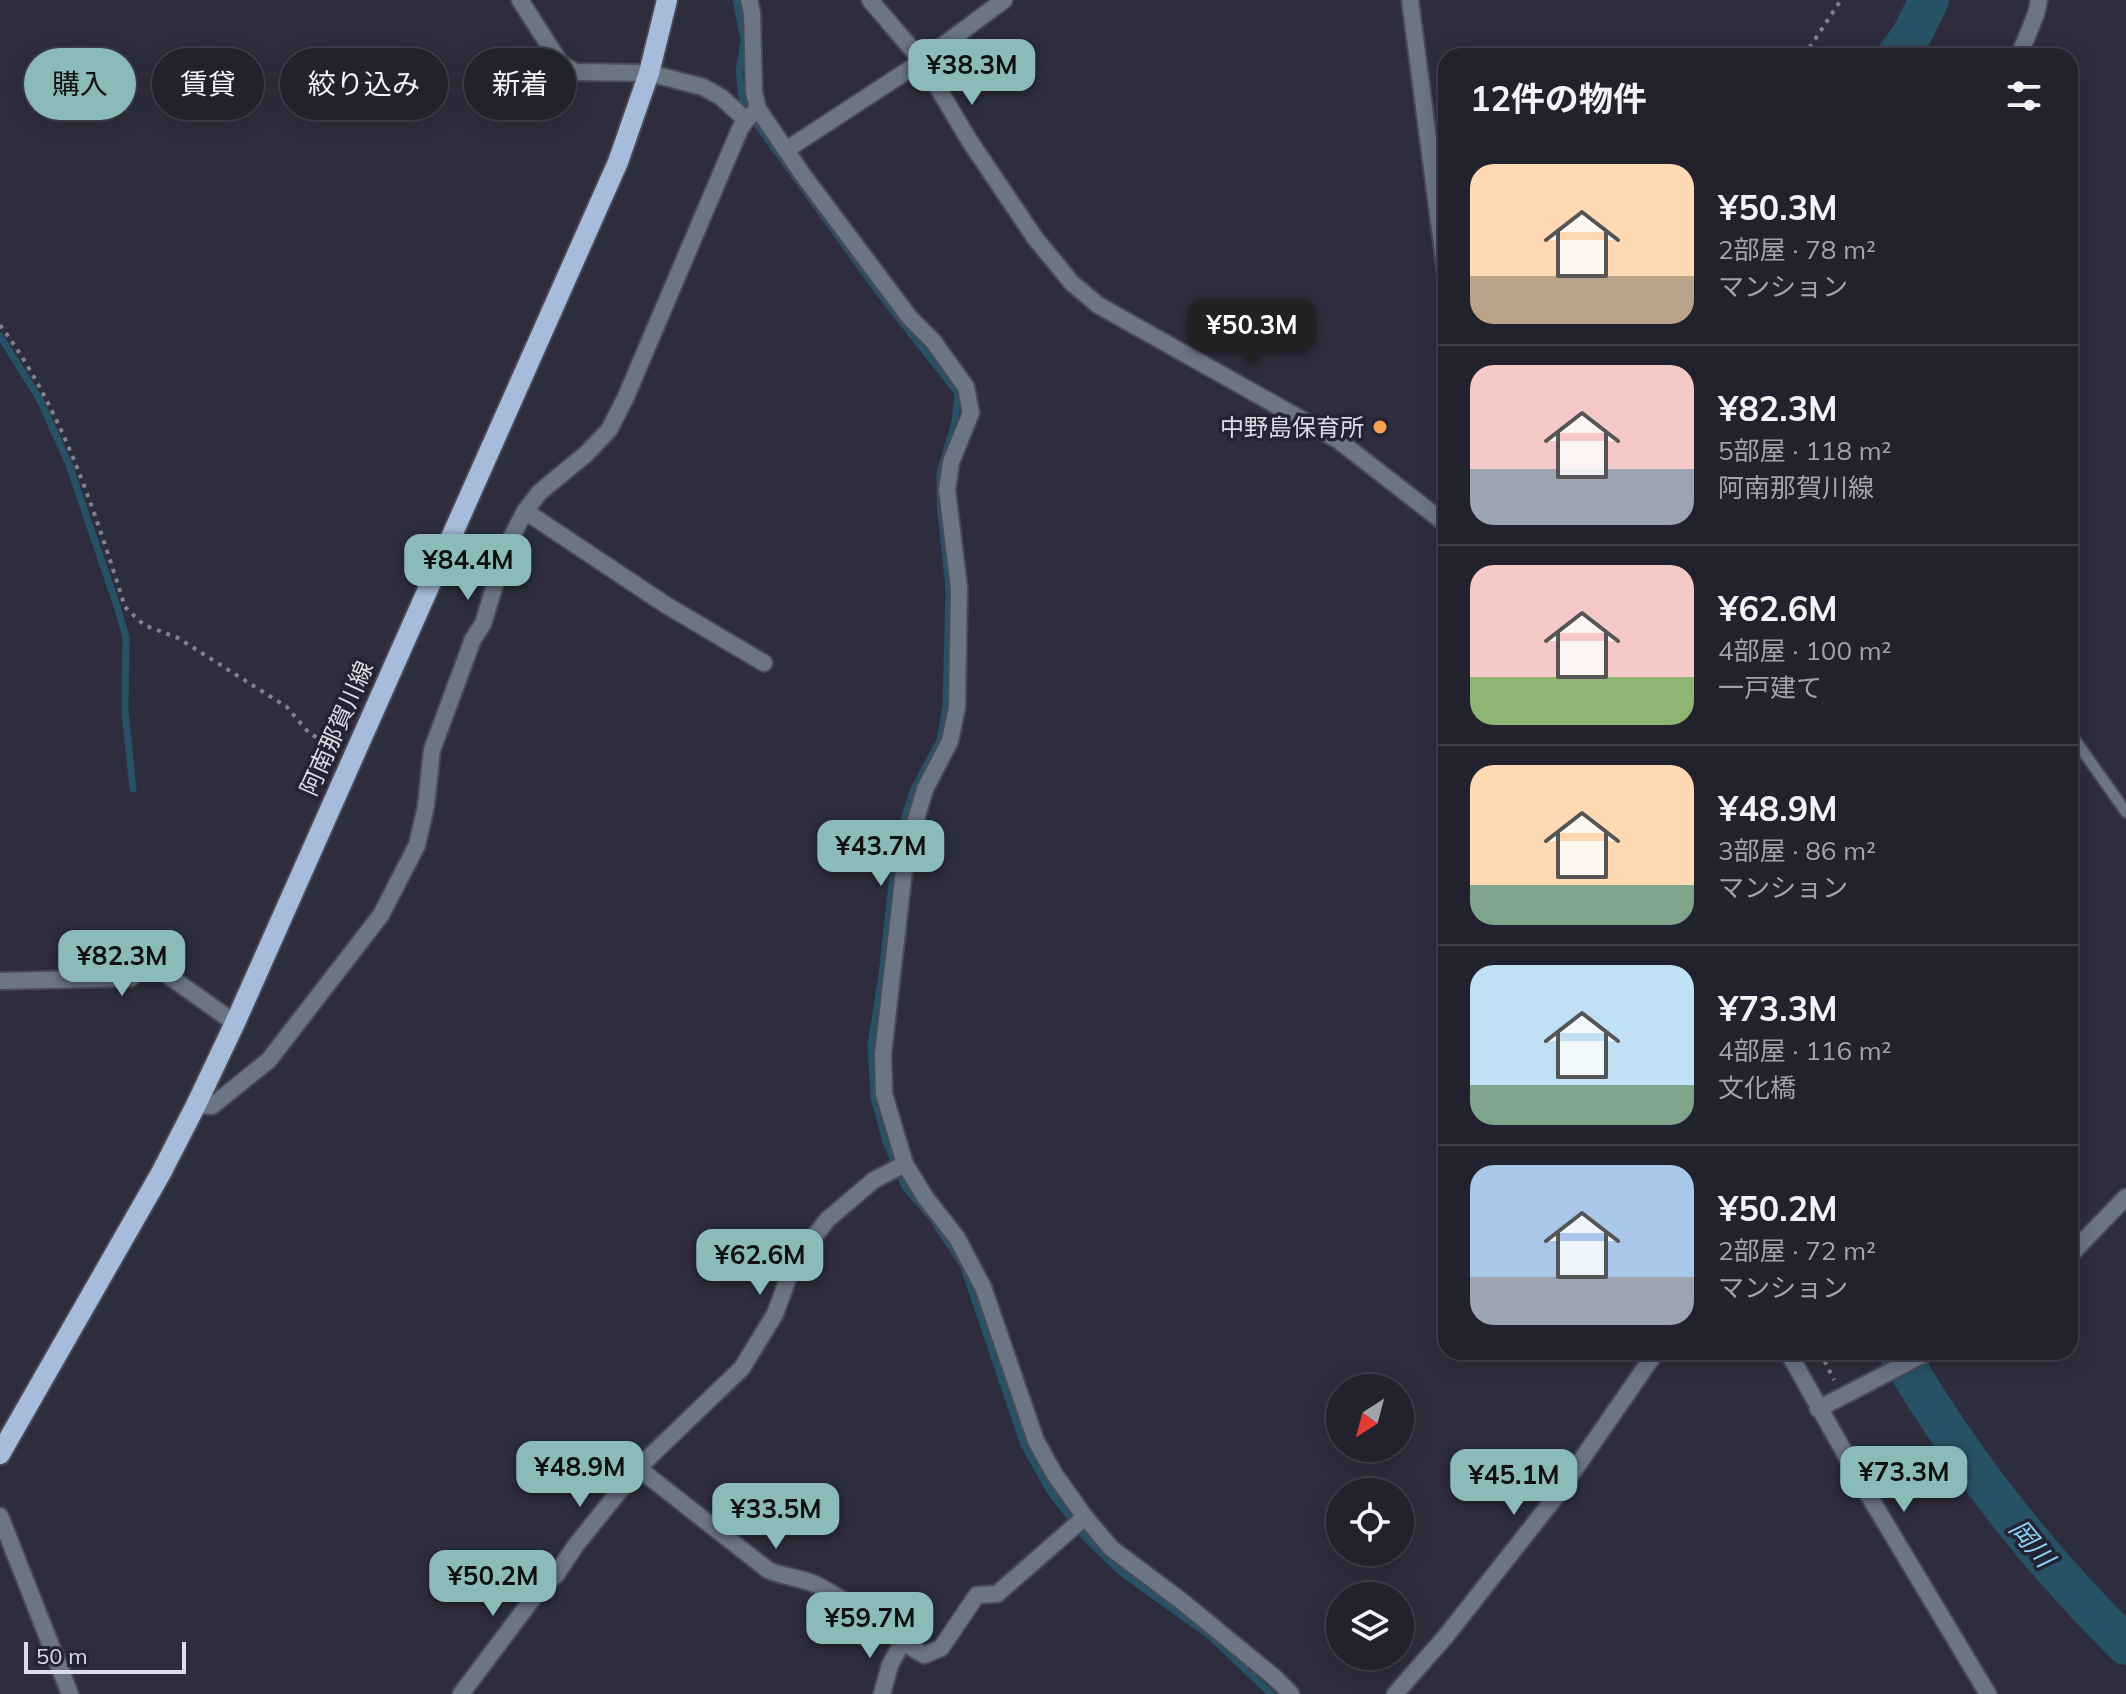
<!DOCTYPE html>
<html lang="ja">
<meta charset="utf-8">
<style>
body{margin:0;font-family:Mulish,"Noto Sans JP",sans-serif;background:#2e2f3a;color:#f1f3f6;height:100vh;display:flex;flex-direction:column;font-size:30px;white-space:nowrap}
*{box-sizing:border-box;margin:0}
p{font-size:26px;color:#a2a4aa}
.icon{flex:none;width:44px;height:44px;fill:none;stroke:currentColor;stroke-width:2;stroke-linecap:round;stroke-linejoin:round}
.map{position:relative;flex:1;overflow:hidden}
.details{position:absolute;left:1438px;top:48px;width:640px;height:1312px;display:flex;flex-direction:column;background:#22222e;border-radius:24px;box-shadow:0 4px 20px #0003,0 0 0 2px #3f3f4a}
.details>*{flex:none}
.top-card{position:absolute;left:24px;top:48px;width:760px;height:72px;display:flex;gap:16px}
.needle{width:52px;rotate:216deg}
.controls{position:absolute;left:1326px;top:1374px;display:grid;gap:16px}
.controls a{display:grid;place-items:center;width:88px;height:88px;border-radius:50%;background:#22222e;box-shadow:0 4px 20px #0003,0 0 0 2px #3f3f4a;font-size:40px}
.scale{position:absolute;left:24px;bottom:20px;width:162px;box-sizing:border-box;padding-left:8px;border:4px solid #dcdce7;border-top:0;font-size:22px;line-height:28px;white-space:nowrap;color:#dcdce7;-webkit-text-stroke:6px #242333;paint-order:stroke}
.price{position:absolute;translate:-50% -68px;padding:0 18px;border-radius:16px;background:#8bbbb9;color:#111;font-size:26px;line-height:52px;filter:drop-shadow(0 2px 4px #0008)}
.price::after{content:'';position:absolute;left:50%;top:48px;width:24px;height:18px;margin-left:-12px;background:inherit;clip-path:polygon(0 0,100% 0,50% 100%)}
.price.current{background:#222;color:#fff}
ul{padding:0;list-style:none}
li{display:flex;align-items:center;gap:24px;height:200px;padding:0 32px}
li+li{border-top:2px solid #3f3f4a}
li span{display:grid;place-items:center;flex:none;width:224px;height:160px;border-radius:24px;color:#555}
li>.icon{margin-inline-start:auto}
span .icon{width:96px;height:96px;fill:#fffc;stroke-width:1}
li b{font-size:34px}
h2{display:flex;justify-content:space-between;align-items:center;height:96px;padding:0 32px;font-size:34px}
.pill{padding:0 28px;border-radius:36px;background:#22222e;box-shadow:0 4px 20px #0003,0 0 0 2px #3f3f4a;font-size:28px;line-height:72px}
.pill.current{background:#8bbbb9;color:#111}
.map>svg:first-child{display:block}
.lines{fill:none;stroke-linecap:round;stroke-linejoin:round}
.stream{stroke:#275166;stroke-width:7}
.river{stroke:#275166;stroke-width:40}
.service-casing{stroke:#4a4958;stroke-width:14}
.minor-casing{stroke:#4a4958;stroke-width:20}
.tertiary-casing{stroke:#4a4958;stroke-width:20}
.primary-casing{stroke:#4a4958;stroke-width:24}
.path{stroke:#82828f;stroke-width:4;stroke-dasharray:4 6;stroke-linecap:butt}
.service{stroke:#6b7584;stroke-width:10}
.minor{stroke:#6b7584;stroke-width:16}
.tertiary{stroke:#6b7584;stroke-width:16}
.primary{stroke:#a7bbda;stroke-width:20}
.poi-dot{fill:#f9a04c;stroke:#242333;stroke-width:3}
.labels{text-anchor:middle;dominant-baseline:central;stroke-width:7;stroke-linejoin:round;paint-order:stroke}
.poi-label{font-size:24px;fill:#dcdce7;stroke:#242333;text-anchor:end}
.street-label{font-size:24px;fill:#dcdce7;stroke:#242333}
.water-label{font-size:26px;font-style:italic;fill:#8bd2f8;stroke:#242333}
</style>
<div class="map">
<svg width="2126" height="1694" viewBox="0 0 2126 1694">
<rect width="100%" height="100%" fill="#2e2d3d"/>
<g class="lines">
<g class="stream">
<path d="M736 0 744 40 739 72 742 97 756 123 880 294 958 393 955 422 940 473V504L949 589 946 707 940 740 913 791 896 845 882 975 871 1045 874 1097 886 1142 906 1188 932 1218 963 1265 1024 1445 1050 1491 1086 1538 1121 1572 1210 1636 1271 1694"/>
<path d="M0 336 39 398 68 462 117 606 126 637 125 712 133 789"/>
</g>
<g class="river">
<path d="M1897 56 1911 36 1929 0"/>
<path d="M1898 1352C1961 1460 2037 1557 2126 1645"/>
</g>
<defs>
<path id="service" d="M2070 733 2126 812"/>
<g id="minor">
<path d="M520 0 561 64 576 72 649 73 703 87 721 97 746 120"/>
<path d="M749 0 752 13 754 92 758 109 803 175 910 318 933 341 966 387 971 413 951 462 947 490 959 588 957 707 950 741 925 789 906 853 883 1054 884 1094 905 1164 925 1197 957 1238 983 1287 1036 1441 1055 1475 1085 1517 1111 1548 1184 1603 1274 1677 1291 1694"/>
<path d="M870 0 922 61 969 140 1035 238 1072 283 1098 305 1338 440 1446 524"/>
<path d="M2019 56 2036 14 2039 0"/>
<path d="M786 150 922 61 1004 0"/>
<path d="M525 511 666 605 764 663"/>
<path d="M0 981 131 978 149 962 235 1023"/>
<path d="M196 1105 212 1106 269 1060 381 915 417 845 426 806 432 750 473 639 483 624 506 548 525 511 540 492 586 454 609 430 625 399 740 129 746 120 758 109"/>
<path d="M2070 1255 2126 1197"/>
<path d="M1818 1409 1928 1352"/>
<path d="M638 1468 768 1570C786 1578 803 1577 821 1587 857 1607 888 1635 924 1655L941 1648 977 1595 997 1594 1085 1517"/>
<path d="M0 1516 70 1694"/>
<path d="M461 1694 543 1585 556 1575 576 1545 638 1468 742 1368 775 1314 793 1265 827 1220 874 1180 905 1164"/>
<path d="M882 1694 890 1665 902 1643"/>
<path d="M1395 1694 1446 1636 1557 1495 1656 1352"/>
</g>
<g id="tertiary">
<path d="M1410 0 1446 275"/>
<path d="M1788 1352 1869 1496 1988 1694"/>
</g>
<path id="primary" d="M0 1454 161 1173 196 1105 235 1023 618 162 649 73 667 0"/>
</defs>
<use href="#service" class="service-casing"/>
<use href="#minor" class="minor-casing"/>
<use href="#tertiary" class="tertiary-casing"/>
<use href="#primary" class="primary-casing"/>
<g class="path">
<path d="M1804 56 1841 0"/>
<path d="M0 325C62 408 94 509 125 607L144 625 178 638 287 707 309 733 335 748"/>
<path d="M1820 1352 1834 1380"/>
</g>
<use href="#service" class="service"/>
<use href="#minor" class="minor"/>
<use href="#tertiary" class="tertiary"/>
<use href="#primary" class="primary"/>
</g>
<circle class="poi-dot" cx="1380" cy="427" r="8"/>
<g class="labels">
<g class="poi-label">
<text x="1364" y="427">中野島保育所</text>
</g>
<g class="street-label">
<text transform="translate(336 728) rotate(-66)">阿南那賀川線</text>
</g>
<g class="water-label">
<text transform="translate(2032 1543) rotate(50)">岡川</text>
</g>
</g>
</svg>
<div class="controls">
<a><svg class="needle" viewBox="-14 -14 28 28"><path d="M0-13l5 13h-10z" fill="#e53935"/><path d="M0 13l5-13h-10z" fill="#a2a4aa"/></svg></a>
<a><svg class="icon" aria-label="locate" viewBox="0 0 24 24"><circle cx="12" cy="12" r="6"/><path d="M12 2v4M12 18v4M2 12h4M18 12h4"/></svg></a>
<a><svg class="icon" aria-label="layers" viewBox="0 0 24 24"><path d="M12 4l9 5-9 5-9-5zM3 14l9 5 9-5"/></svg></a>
</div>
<div class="scale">50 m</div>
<b class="price" style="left:972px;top:107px">¥38.3M</b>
<b class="price current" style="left:1252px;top:367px">¥50.3M</b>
<b class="price" style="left:468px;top:602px">¥84.4M</b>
<b class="price" style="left:881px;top:888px">¥43.7M</b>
<b class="price" style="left:122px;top:998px">¥82.3M</b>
<b class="price" style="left:760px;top:1297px">¥62.6M</b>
<b class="price" style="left:580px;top:1509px">¥48.9M</b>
<b class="price" style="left:1904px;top:1514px">¥73.3M</b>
<b class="price" style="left:1514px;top:1517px">¥45.1M</b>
<b class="price" style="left:776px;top:1551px">¥33.5M</b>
<b class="price" style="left:493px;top:1618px">¥50.2M</b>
<b class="price" style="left:870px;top:1660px">¥59.7M</b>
<div class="top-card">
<a class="pill current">購入</a>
<a class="pill">賃貸</a>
<a class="pill">絞り込み</a>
<a class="pill">新着</a>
</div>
<section class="details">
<h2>12件の物件<svg class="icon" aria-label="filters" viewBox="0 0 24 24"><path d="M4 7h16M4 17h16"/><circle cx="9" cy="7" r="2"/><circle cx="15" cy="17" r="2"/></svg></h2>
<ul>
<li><span style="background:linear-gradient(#ffd9b3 70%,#b9a48a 0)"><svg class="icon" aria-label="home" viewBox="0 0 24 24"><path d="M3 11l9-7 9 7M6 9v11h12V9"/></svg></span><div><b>¥50.3M</b><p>2部屋 · 78 m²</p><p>マンション</p></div></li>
<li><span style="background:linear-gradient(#f6c9c9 65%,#9aa5b1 0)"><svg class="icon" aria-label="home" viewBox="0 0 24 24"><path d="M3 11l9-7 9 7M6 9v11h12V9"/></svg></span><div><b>¥82.3M</b><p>5部屋 · 118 m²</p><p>阿南那賀川線</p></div></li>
<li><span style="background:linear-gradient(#f6c9c9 70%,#8fb573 0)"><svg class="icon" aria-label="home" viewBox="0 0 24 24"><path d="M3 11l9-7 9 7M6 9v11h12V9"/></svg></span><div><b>¥62.6M</b><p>4部屋 · 100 m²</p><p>一戸建て</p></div></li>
<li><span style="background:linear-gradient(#ffd9b3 75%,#7fa58c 0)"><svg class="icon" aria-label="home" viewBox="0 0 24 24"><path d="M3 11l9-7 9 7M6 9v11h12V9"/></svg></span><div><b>¥48.9M</b><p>3部屋 · 86 m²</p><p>マンション</p></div></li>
<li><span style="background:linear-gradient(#bfe0f5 75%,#7fa58c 0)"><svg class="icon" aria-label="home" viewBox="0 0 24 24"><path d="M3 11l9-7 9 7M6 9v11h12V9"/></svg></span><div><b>¥73.3M</b><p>4部屋 · 116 m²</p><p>文化橋</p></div></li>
<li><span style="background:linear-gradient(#a9c7e8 70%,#9aa5b1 0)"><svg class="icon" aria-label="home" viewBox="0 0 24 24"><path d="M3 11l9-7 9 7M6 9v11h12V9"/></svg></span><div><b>¥50.2M</b><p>2部屋 · 72 m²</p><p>マンション</p></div></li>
</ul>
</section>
</div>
